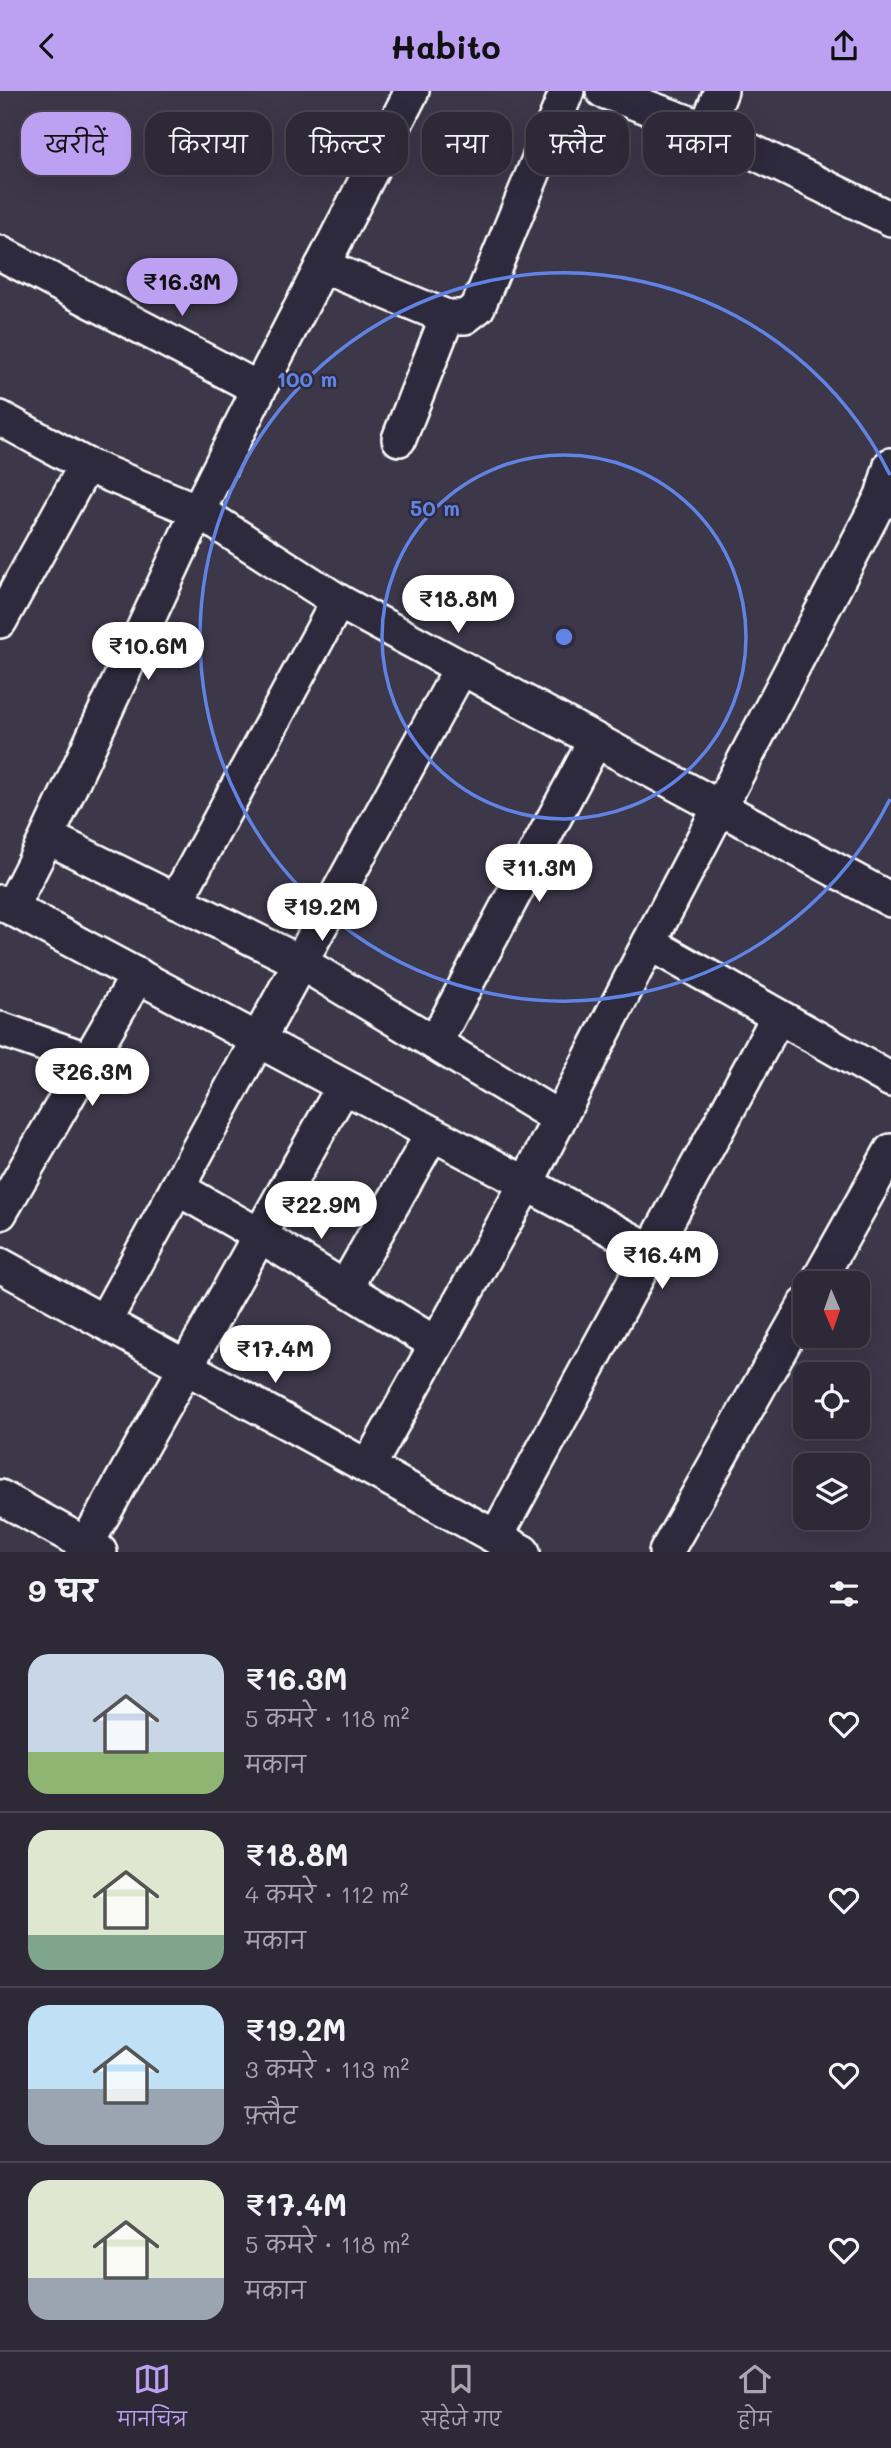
<!DOCTYPE html>
<html lang="hi">
<meta charset="utf-8">
<style>
body{margin:0;font-family:Mali,"Playpen Sans Deva",sans-serif;background:#35313f;color:#f1f3f6;height:100vh;display:flex;flex-direction:column;font-size:26px;white-space:nowrap}
*{box-sizing:border-box;margin:0}
p{font-size:23px;color:#a7a6ad}
.icon{flex:none;width:38px;height:38px;fill:none;stroke:currentColor;stroke-width:2;stroke-linecap:round;stroke-linejoin:round}
.map{position:relative;height:1461px;overflow:hidden}
.panel{display:flex;flex-direction:column;background:#2d2937;flex:1}
.panel>*{flex:none}
.hud{position:absolute;left:21px;top:21px;width:850px;height:63px;display:flex;gap:14px}
.needle{width:46px;rotate:178deg}
.buttons{position:absolute;left:793px;top:1180px;display:grid;gap:14px}
.buttons a{display:grid;place-items:center;width:77px;height:77px;border-radius:14px;background:#2d2937;box-shadow:0 7px 28px #0002,0 0 0 2px #484552;font-size:35px}
.price{position:absolute;translate:-50% -60px;padding:0 16px;border-radius:24px;background:#fff;color:#222;font-size:23px;line-height:46px;filter:drop-shadow(0 2px 4px #0008)}
.price::after{content:'';position:absolute;left:50%;top:42px;width:21px;height:16px;margin-left:-10px;background:inherit;clip-path:polygon(0 0,100% 0,50% 100%)}
.price.selected{background:#bca0f2;color:#111}
ul{padding:0;list-style:none}
li{display:flex;align-items:center;gap:21px;height:175px;padding:0 28px}
li+li{border-top:2px solid #484552}
li span{display:grid;place-items:center;flex:none;width:196px;height:140px;border-radius:21px;color:#555}
li>.icon{margin-inline-start:auto}
span .icon{width:84px;height:84px;fill:#fffc;stroke-width:1}
li b{font-size:30px}
h2{display:flex;justify-content:space-between;align-items:center;height:84px;padding:0 28px;font-size:30px}
.chip{padding:0 24px;border-radius:21px;background:#2d2937;box-shadow:0 7px 28px #0002,0 0 0 2px #484552;font-size:24px;line-height:63px}
.chip.selected{background:#bca0f2;color:#111}
header{display:flex;justify-content:space-between;align-items:center;height:91px;padding:0 28px;background:#bca0f2;color:#111;font-size:32px;font-weight:700}
.dock{display:flex;justify-content:space-around;align-items:center;height:98px;border-top:2px solid #484552;background:#2d2937;font-size:19px;color:#a7a6ad}
.dock a{display:grid;justify-items:center;gap:4px}
.dock .selected{color:#bca0f2}
.map>svg:first-child{display:block}
.lines{fill:none;stroke-linecap:round;stroke-linejoin:round}
.minor-casing{stroke:#fff;stroke-width:38}
.minor{stroke:#2f2a3d;stroke-width:33}
.ring{fill:none;stroke:#6183e4;stroke-width:3.5}
.centre{fill:#6183e4;stroke:#2f2a3d;stroke-width:3.5}
.ring-label{font-size:21px;text-anchor:middle;font-weight:bold;fill:#6183e4;stroke:#2f2a3d;stroke-width:5;stroke-linejoin:round;paint-order:stroke}
</style>
<header><svg class="icon" aria-label="back" viewBox="0 0 24 24"><path d="M15 5l-7 7 7 7"/></svg>Habito<svg class="icon" aria-label="share" viewBox="0 0 24 24"><path d="M12 15V3M7 8l5-5 5 5M5 13v7h14v-7"/></svg></header>
<div class="map">
<svg width="891" height="1461" viewBox="0 0 891 1461">
<rect width="100%" height="100%" fill="#3c3749"/>
<filter id="ink" filterUnits="userSpaceOnUse"><feTurbulence type="fractalNoise" baseFrequency=".0143" numOctaves="2"/><feDisplacementMap in="SourceGraphic" scale="14" xChannelSelector="R" yChannelSelector="G"/><feConvolveMatrix kernelMatrix="1 2 1 2 8 2 1 2 1" color-interpolation-filters="sRGB"/></filter>
<g filter="url(#ink)">
<g class="lines">
<defs>
<g id="minor">
<path d="M603 0 706 38 891 128"/>
<path d="M706 38 721 0"/>
<path d="M0 162 259 298 198 420 47 746 11 817"/>
<path d="M322 175 447 226H465L478 216 567 0"/>
<path d="M259 298 412 0"/>
<path d="M0 327 86 374 198 420 338 510 891 809"/>
<path d="M399 348 447 226"/>
<path d="M882 405 891 374"/>
<path d="M0 530 86 374"/>
<path d="M47 746 300 871 559 1027"/>
<path d="M176 810 338 510"/>
<path d="M0 811 652 1160"/>
<path d="M649 852 891 989"/>
<path d="M0 938 89 969"/>
<path d="M435 952 595 650"/>
<path d="M177 1097 259 1144 436 1253"/>
<path d="M0 1122 138 884"/>
<path d="M0 1174 523 1461"/>
<path d="M817 1192 891 1060"/>
<path d="M345 1197 432 1043"/>
<path d="M104 1231 461 577"/>
<path d="M368 1376 526 1093 649 852 882 405 891 410"/>
<path d="M0 1406 100 1461"/>
<path d="M496 1446 778 926"/>
<path d="M86 1454 343 996"/>
<path d="M666 1461 805 1214"/>
</g>
</defs>
<use href="#minor" class="minor-casing"/>
<use href="#minor" class="minor"/>
</g>
</g>
<g class="ring">
<circle cx="564" cy="546" r="182"/>
<path d="M890 708A364 364 0 1 1 890 384"/>
</g>
<circle cx="564" cy="546" r="10" class="centre"/>
<g class="ring-label">
<text x="307" y="296">100 m</text>
<text x="435" y="425">50 m</text>
</g>
</svg>
<div class="buttons">
<a><svg class="needle" viewBox="-14 -14 28 28"><path d="M0-13l5 13h-10z" fill="#e53935"/><path d="M0 13l5-13h-10z" fill="#a7a6ad"/></svg></a>
<a><svg class="icon" aria-label="locate" viewBox="0 0 24 24"><circle cx="12" cy="12" r="6"/><path d="M12 2v4M12 18v4M2 12h4M18 12h4"/></svg></a>
<a><svg class="icon" aria-label="layers" viewBox="0 0 24 24"><path d="M12 4l9 5-9 5-9-5zM3 14l9 5 9-5"/></svg></a>
</div>
<b class="price selected" style="left:182px;top:227px">₹16.3M</b>
<b class="price" style="left:458px;top:544px">₹18.8M</b>
<b class="price" style="left:148px;top:591px">₹10.6M</b>
<b class="price" style="left:539px;top:813px">₹11.3M</b>
<b class="price" style="left:322px;top:852px">₹19.2M</b>
<b class="price" style="left:92px;top:1017px">₹26.3M</b>
<b class="price" style="left:321px;top:1150px">₹22.9M</b>
<b class="price" style="left:662px;top:1200px">₹16.4M</b>
<b class="price" style="left:275px;top:1294px">₹17.4M</b>
<div class="hud">
<a class="chip selected">खरीदें</a>
<a class="chip">किराया</a>
<a class="chip">फ़िल्टर</a>
<a class="chip">नया</a>
<a class="chip">फ़्लैट</a>
<a class="chip">मकान</a>
</div>
</div>
<section class="panel">
<h2>9 घर<svg class="icon" aria-label="filters" viewBox="0 0 24 24"><path d="M4 7h16M4 17h16"/><circle cx="9" cy="7" r="2"/><circle cx="15" cy="17" r="2"/></svg></h2>
<ul>
<li><span style="background:linear-gradient(#c9d6e8 70%,#8fb573 0)"><svg class="icon" aria-label="home" viewBox="0 0 24 24"><path d="M3 11l9-7 9 7M6 9v11h12V9"/></svg></span><div><b>₹16.3M</b><p>5 कमरे · 118 m²</p><p>मकान</p></div><svg class="icon" aria-label="heart" viewBox="0 0 24 24"><path d="M12 20l-8-8c-3-5 5-10 8-4 3-6 11-1 8 4z"/></svg></li>
<li><span style="background:linear-gradient(#dfe7d0 75%,#7fa58c 0)"><svg class="icon" aria-label="home" viewBox="0 0 24 24"><path d="M3 11l9-7 9 7M6 9v11h12V9"/></svg></span><div><b>₹18.8M</b><p>4 कमरे · 112 m²</p><p>मकान</p></div><svg class="icon" aria-label="heart" viewBox="0 0 24 24"><path d="M12 20l-8-8c-3-5 5-10 8-4 3-6 11-1 8 4z"/></svg></li>
<li><span style="background:linear-gradient(#bfe0f5 60%,#9aa5b1 0)"><svg class="icon" aria-label="home" viewBox="0 0 24 24"><path d="M3 11l9-7 9 7M6 9v11h12V9"/></svg></span><div><b>₹19.2M</b><p>3 कमरे · 113 m²</p><p>फ़्लैट</p></div><svg class="icon" aria-label="heart" viewBox="0 0 24 24"><path d="M12 20l-8-8c-3-5 5-10 8-4 3-6 11-1 8 4z"/></svg></li>
<li><span style="background:linear-gradient(#dfe7d0 70%,#9aa5b1 0)"><svg class="icon" aria-label="home" viewBox="0 0 24 24"><path d="M3 11l9-7 9 7M6 9v11h12V9"/></svg></span><div><b>₹17.4M</b><p>5 कमरे · 118 m²</p><p>मकान</p></div><svg class="icon" aria-label="heart" viewBox="0 0 24 24"><path d="M12 20l-8-8c-3-5 5-10 8-4 3-6 11-1 8 4z"/></svg></li>
</ul>
</section>
<nav class="dock">
<a class="selected"><svg class="icon" aria-label="map" viewBox="0 0 24 24"><path d="M3 6l6-2 6 2 6-2v14l-6 2-6-2-6 2zM9 4v14M15 6v14"/></svg>मानचित्र</a>
<a><svg class="icon" aria-label="saved" viewBox="0 0 24 24"><path d="M7 4h10v16l-5-4-5 4z"/></svg>सहेजे गए</a>
<a><svg class="icon" aria-label="home" viewBox="0 0 24 24"><path d="M3 11l9-7 9 7M6 9v11h12V9"/></svg>होम</a>
</nav>
